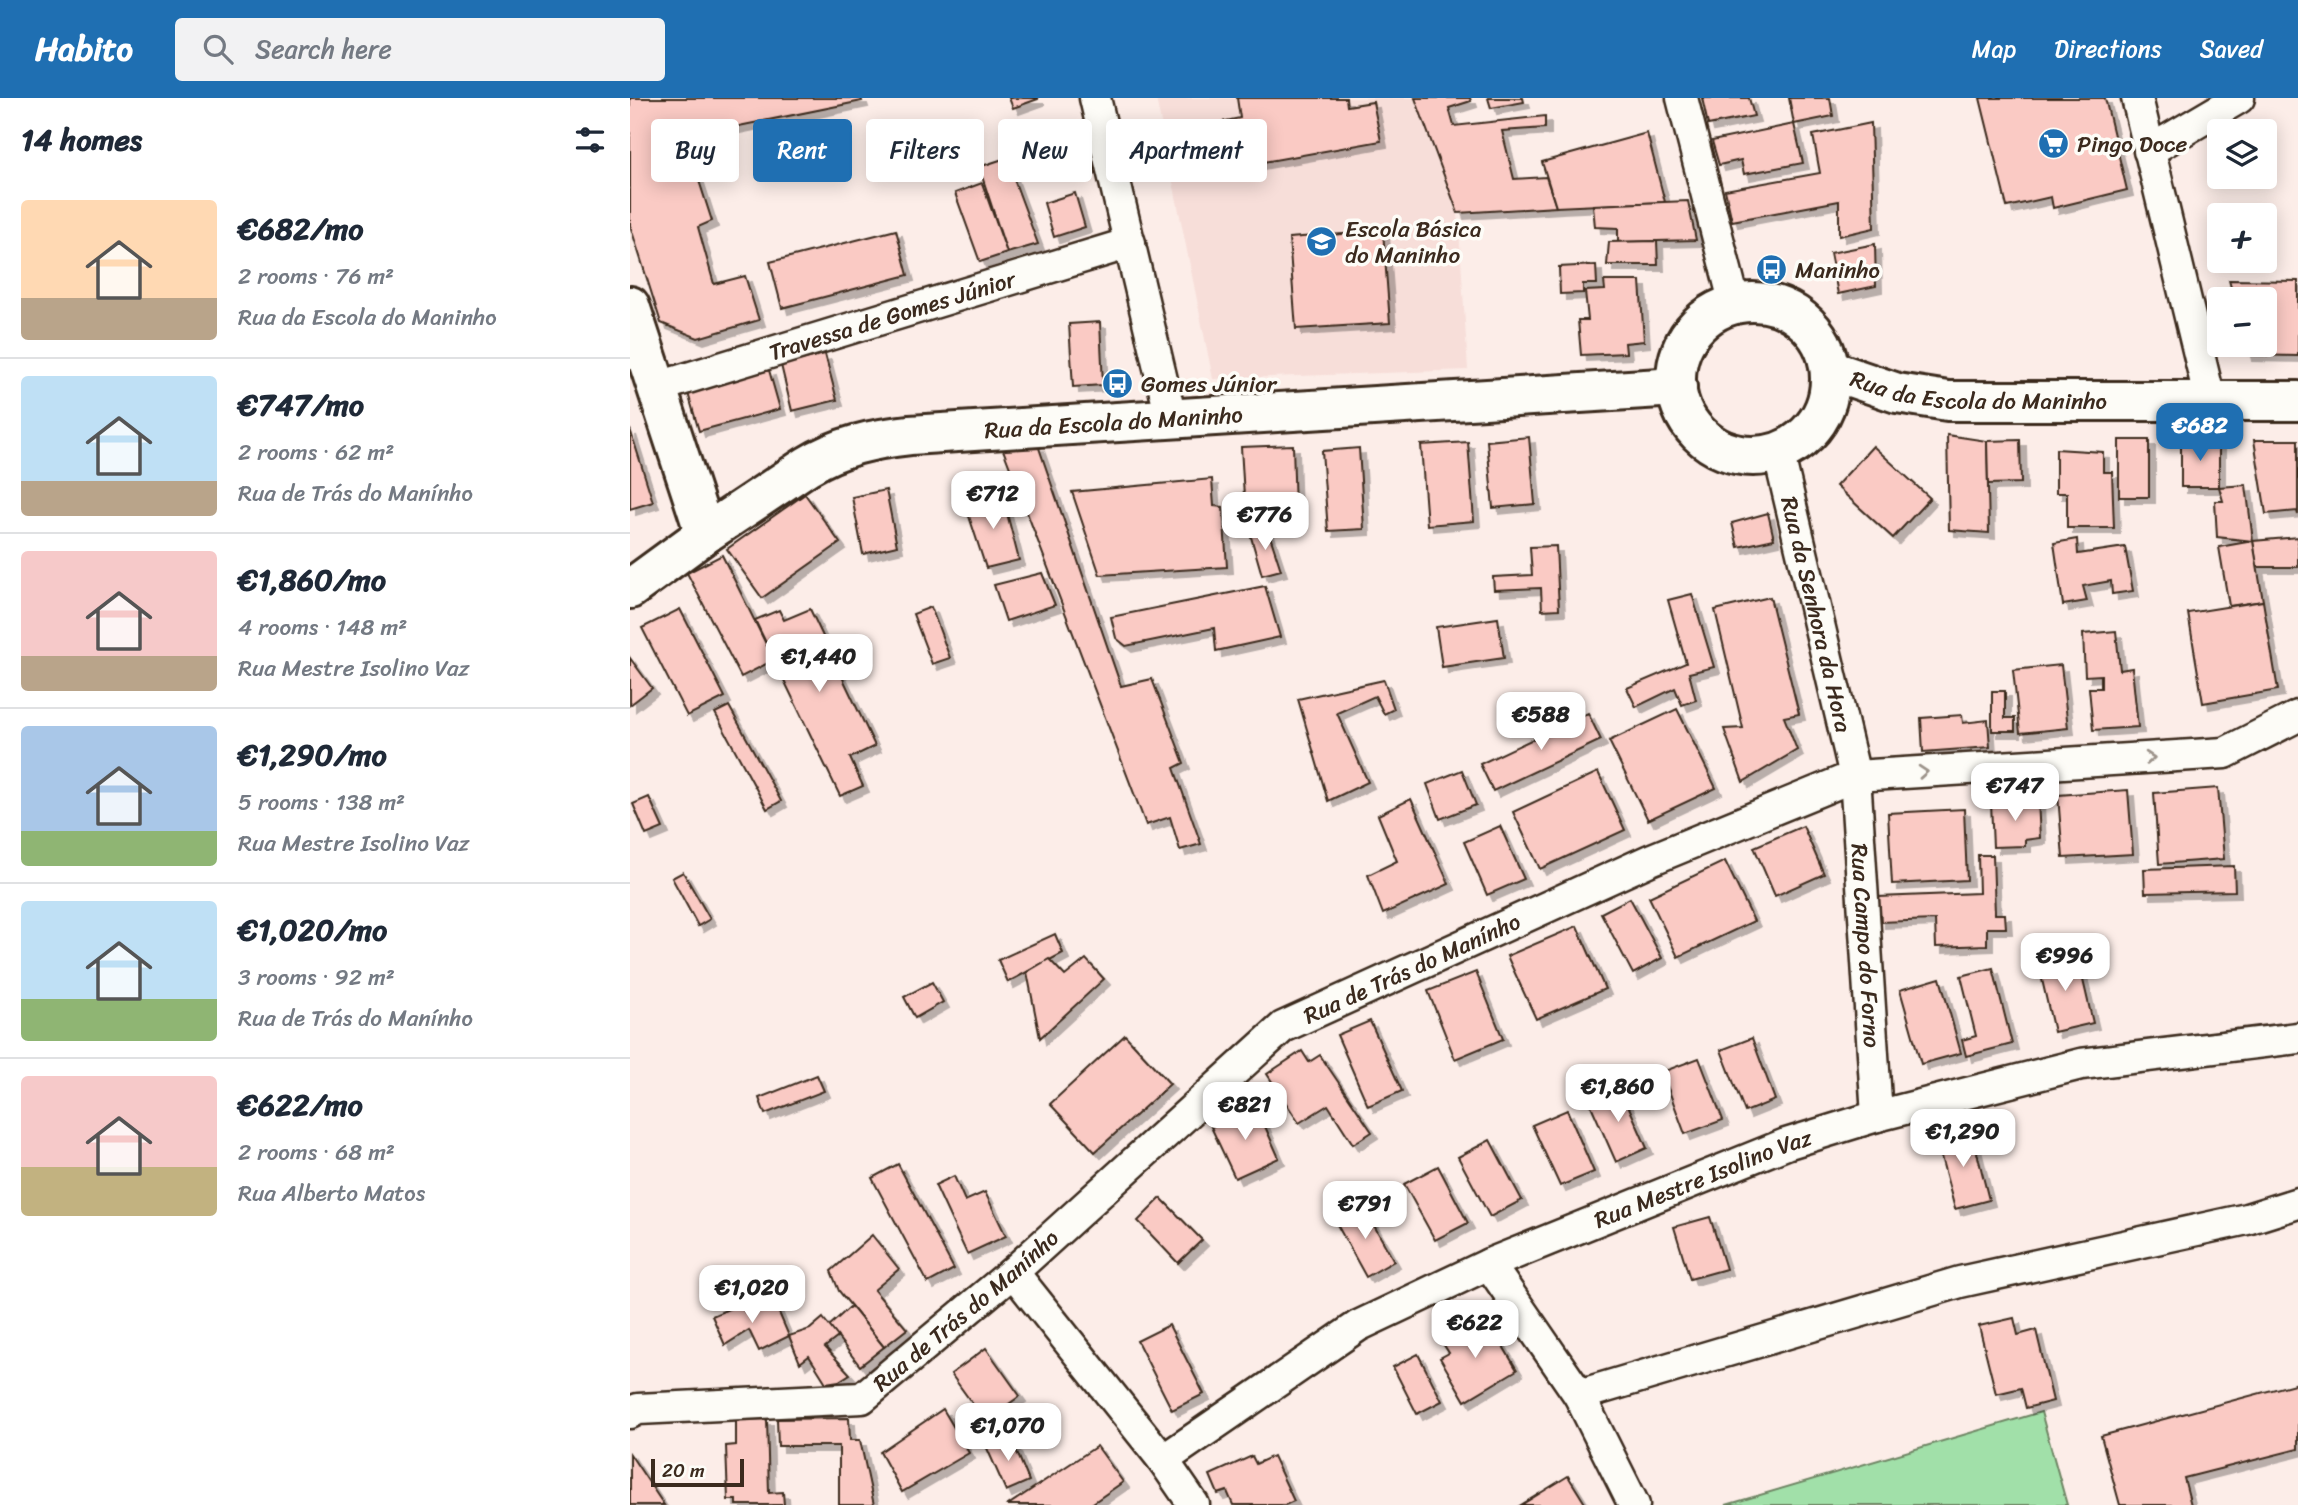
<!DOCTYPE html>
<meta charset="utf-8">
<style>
body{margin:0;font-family:Sriracha,sans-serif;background:#f2f2f3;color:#1f2937;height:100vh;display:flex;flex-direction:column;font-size:26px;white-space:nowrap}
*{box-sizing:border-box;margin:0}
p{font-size:23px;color:#747a83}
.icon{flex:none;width:38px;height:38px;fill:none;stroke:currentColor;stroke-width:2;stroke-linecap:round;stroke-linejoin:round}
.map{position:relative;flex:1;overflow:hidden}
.sheet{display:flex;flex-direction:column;background:#fff;width:630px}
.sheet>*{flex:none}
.hud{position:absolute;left:21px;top:21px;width:665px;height:63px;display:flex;gap:14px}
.controls{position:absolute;left:1577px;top:21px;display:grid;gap:14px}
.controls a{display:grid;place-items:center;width:70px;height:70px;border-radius:7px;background:#fff;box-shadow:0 4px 18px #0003;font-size:35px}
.scale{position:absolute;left:21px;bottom:18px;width:93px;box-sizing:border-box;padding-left:7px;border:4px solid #3b2a1e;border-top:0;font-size:19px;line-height:24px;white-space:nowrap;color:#3b2a1e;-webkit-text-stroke:5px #fdfcf7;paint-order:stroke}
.price{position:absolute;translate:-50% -60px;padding:0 16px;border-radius:14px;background:#fff;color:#222;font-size:23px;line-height:46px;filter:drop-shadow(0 2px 4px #0008)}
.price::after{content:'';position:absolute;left:50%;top:42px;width:21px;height:16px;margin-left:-10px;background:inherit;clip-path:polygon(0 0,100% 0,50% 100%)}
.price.active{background:#1f6fb2;color:#fff}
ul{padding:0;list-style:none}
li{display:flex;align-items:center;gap:21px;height:175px;padding:0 21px}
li+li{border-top:2px solid #e0e1e3}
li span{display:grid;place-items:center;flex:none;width:196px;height:140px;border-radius:7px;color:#555}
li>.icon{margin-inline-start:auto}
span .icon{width:84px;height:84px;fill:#fffc;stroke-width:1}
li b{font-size:30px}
h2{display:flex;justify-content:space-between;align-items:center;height:84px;padding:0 21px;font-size:30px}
.tag{padding:0 24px;border-radius:7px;background:#fff;box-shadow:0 4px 18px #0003;font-size:24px;line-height:63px}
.tag.active{background:#1f6fb2;color:#fff}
header{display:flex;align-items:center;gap:42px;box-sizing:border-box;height:98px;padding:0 35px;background:#1f6fb2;color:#fff}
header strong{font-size:33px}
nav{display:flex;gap:38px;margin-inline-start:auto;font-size:24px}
.search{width:490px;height:63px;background:#f2f2f3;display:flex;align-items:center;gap:18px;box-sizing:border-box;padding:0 24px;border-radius:7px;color:#747a83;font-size:26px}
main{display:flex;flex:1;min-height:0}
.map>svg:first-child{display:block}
.built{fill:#f7ded9}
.green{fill:#a1e0a9;stroke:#6e8564;stroke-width:2}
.building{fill:#facac4;stroke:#3b2a1e;stroke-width:2;filter:url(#shadow)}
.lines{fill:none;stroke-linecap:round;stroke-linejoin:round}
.street-casing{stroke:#3b2a1e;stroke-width:35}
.secondary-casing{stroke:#3b2a1e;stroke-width:44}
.street{stroke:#fdfcf7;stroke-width:30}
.secondary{stroke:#fdfcf7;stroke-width:38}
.oneway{stroke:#9c938a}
.labels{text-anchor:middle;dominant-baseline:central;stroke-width:7;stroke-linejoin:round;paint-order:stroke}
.poi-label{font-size:23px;fill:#3b2a1e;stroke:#fdfcf7;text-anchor:start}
.street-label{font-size:23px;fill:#3b2a1e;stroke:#fdfcf7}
</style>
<header>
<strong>Habito</strong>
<div class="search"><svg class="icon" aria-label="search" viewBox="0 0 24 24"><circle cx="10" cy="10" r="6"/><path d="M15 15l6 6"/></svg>Search here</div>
<nav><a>Map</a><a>Directions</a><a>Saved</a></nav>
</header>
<main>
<section class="sheet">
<h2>14 homes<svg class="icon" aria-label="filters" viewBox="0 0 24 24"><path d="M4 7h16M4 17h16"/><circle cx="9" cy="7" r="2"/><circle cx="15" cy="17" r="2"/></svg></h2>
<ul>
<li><span style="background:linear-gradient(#ffd9b3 70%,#b9a48a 0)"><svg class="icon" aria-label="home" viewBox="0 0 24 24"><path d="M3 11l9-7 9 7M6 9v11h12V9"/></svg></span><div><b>€682/mo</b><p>2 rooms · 76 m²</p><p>Rua da Escola do Maninho</p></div></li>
<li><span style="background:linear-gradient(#bfe0f5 75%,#b9a48a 0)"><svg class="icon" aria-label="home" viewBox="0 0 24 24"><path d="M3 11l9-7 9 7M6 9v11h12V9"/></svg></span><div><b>€747/mo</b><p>2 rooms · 62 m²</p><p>Rua de Trás do Manínho</p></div></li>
<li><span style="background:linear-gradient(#f6c9c9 75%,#b9a48a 0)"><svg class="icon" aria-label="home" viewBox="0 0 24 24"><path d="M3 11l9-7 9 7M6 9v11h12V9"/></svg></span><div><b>€1,860/mo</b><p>4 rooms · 148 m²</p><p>Rua Mestre Isolino Vaz</p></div></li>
<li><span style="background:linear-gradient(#a9c7e8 75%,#8fb573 0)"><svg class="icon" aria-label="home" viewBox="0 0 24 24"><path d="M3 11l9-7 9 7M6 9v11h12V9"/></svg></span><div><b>€1,290/mo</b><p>5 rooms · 138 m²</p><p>Rua Mestre Isolino Vaz</p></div></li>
<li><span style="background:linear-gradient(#bfe0f5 70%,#8fb573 0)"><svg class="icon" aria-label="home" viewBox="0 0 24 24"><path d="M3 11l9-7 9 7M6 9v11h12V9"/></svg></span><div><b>€1,020/mo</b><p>3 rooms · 92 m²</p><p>Rua de Trás do Manínho</p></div></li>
<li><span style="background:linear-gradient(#f6c9c9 65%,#c2b280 0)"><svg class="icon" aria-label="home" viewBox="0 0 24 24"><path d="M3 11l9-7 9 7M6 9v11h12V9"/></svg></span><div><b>€622/mo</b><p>2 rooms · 68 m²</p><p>Rua Alberto Matos</p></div></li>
</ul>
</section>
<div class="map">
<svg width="1668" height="1407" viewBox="0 0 1668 1407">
<defs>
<filter id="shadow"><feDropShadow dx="6" dy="6" stdDeviation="0" flood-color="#0004"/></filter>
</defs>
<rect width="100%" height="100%" fill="#fcede8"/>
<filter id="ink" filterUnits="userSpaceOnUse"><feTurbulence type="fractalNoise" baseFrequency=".0143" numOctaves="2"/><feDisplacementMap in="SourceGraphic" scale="14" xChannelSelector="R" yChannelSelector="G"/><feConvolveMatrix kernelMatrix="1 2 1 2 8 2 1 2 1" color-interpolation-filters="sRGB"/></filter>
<g filter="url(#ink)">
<path class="built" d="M526 0H785L828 115 838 272 583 281Z"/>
<path class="green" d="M1411 1314 1437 1407H1096Z"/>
<g class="building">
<path d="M0 0H231L232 3 55 39 82 123 68 129 84 186 115 178 129 222 68 240 31 225 0 127Z"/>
<path d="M379 0H408V1L383 10Z"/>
<path d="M607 0H716L717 8 743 4 751 43 583 73 577 27 610 20Z"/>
<path d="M785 0H840L841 3 819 10 824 28 915 18V30L872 33 884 81 916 79 926 109 828 115Z"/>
<path d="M858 0H893L894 4 861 10Z"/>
<path d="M1072 0H1119L1124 18 1078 27Z"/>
<path d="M1159 0H1200L1203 18 1164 26Z"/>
<path d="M1350 0H1475L1497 92 1423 110 1421 99 1377 109Z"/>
<path d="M1241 25 1244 130 1209 138V103L1102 123 1095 92 1190 75 1183 37Z"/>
<path d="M1164 26 1173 65 1114 76 1111 62 1089 67 1082 43Z"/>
<path d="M1017 35 1035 104 926 109 912 64Z"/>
<path d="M376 60 408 146 377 155 349 69Z"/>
<path d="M352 85 377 155 350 164 325 95Z"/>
<path d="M445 95 455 129 424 139 414 105Z"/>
<path d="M1058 103 1066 142 988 144V130L965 129 963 107Z"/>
<path d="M266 132 278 177 152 210 140 164Z"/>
<path d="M753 133 760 225 666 231 659 140Z"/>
<path d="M1027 143 1028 167H977L979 144Z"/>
<path d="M1245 146 1246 188 1208 196 1200 155Z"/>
<path d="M966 167 967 186H953V195L930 196 929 169Z"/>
<path d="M1599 182 1668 183V258L1616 257 1614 247H1634V201H1604Z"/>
<path d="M974 183H1010L1014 243 995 245 996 255 951 257 948 222H958L955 193 975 192Z"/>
<path d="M470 224 473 287 443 289 439 226Z"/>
<path d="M195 256 207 302 162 313 151 267Z"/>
<path d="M139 272 150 311 69 333 58 295Z"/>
<path d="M0 331 23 404 0 411Z"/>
<path d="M1317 337 1357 343 1359 435 1319 432Z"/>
<path d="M899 339 905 406 863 410 857 343Z"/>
<path d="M1390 342 1391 385 1358 386 1357 343Z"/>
<rect x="1489" y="342" width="30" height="57"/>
<rect x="1551" y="342" width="38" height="47"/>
<path d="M1624 342H1668V417L1667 413 1636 416Z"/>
<path d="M838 344 844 423 797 427 791 347Z"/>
<path d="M408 347 491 588 522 581 554 665 544 670 571 746 550 752 540 719 516 727 372 349Z"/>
<path d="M663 347 665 412 615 415 611 349Z"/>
<path d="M1243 348 1300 400 1263 440 1206 388Z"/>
<path d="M729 350 734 431 698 433 692 353Z"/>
<path d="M1426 351 1473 354V374H1482L1484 430H1437V395H1426Z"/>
<path d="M582 381 584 408 593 409 597 469 470 477 442 394Z"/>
<path d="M1616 387 1623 443 1587 439 1585 403H1593L1589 389Z"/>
<path d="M256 392 267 448 233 456 222 399Z"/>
<path d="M175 396 210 445 132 500 97 451Z"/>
<path d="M372 396 389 462 356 470 335 406Z"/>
<path d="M1138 415 1144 441 1108 449 1102 425Z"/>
<path d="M619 432H638L651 472 632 477Z"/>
<path d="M1668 439V469H1627L1623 443Z"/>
<path d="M1447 441 1448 456 1495 449 1503 493 1482 496 1481 483 1453 488 1457 503 1433 507 1424 445Z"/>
<path d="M1623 443 1633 503 1599 508 1589 449Z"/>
<path d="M926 448 929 511 912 512 911 490 864 492 863 479 902 477 900 449Z"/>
<path d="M92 457 144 562 111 579 57 475Z"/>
<path d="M412 475 425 507 376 523 364 487Z"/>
<path d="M635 488 650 539 586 553 584 530 496 548 486 540 481 519Z"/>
<path d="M1062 496 1084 569 1059 575 1066 602 1052 607 1045 590 1006 609 997 590 1056 565 1038 502Z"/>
<path d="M1140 499 1169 616 1154 619 1167 652 1113 684 1094 631 1113 630 1085 512Z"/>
<path d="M1633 503 1648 592 1573 605 1558 515Z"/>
<path d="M301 509 320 560 302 566 283 516Z"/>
<path d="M50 511 95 599 57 618 12 530Z"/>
<path d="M180 511 245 648 220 660 233 688 210 698 125 522 149 512 154 522Z"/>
<path d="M868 520 874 560 812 569 806 529Z"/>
<path d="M1486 533 1490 572 1502 570 1508 629 1463 632 1459 590H1471V577L1455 578 1453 536Z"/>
<path d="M0 560 22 590 0 607Z"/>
<path d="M1431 567 1438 630 1390 635 1383 572Z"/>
<path d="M754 582 764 611 754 616 745 598 707 615 738 684 698 703 668 601Z"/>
<path d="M1362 593H1375V620H1385V633H1362Z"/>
<path d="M99 608 151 703 137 711 85 615Z"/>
<path d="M1047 611 1086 690 1018 722 979 643Z"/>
<path d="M958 615 971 642 863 693 850 666Z"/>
<path d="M1332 617 1333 625 1358 622 1360 649 1293 654 1291 620Z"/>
<path d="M832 672 846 707 810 721 797 686Z"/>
<path d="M968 674 995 732 910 771 883 714Z"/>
<path d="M1588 690 1594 761 1529 766 1524 695Z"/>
<path d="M1498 692 1503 756 1433 760 1428 697Z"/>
<path d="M19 699 33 730 16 737 3 706Z"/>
<path d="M781 701 819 786 753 816 738 777 767 763 748 717Z"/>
<path d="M1408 702 1410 740 1395 742V748L1363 749 1361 705Z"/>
<path d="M1334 711 1337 782 1262 786 1258 715Z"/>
<path d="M870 728 894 781 857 797 834 744Z"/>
<path d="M1173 728 1194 776 1145 798 1124 749Z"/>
<path d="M1348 757H1363L1365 816H1375L1376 830H1357V847L1306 849 1305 822 1249 824 1248 799 1349 795Z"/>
<path d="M1095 763 1124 823 1048 859 1019 799Z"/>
<path d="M1604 768 1605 793 1515 795 1514 771Z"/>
<path d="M53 774 80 821 68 828 42 780Z"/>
<path d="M1000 800 1032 860 1003 876 971 815Z"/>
<path d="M947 828 975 891 906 921 877 858Z"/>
<path d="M425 836 433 855 378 884 368 862Z"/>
<path d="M1447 856 1463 925 1424 934 1408 864Z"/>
<path d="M419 861 435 878 456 861 474 881 410 940 397 874Z"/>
<path d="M1363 870 1382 946 1336 958 1332 942 1346 938 1331 878Z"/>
<path d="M846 874 873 941 825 961 798 893Z"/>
<path d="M1310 880 1331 955 1291 966 1270 892Z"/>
<path d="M302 884 313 904 285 920 274 899Z"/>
<path d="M740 923 772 993 738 1008 707 937Z"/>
<path d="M495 937 540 986 465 1054 420 1006Z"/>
<path d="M1122 940 1145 1002 1115 1014 1091 952Z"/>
<path d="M672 953 679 964 690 957 742 1034 723 1046 698 1007 669 1025 637 976Z"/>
<path d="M1069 960 1093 1022 1055 1036 1032 974Z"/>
<path d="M187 977 194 993 135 1016 129 1000Z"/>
<path d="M990 989 1017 1050 986 1064 959 1003Z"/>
<path d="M626 1008 649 1060 605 1080 581 1029Z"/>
<path d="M937 1012 964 1074 930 1088 902 1027Z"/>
<path d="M1341 1031 1359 1102 1325 1111 1306 1040Z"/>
<path d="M860 1042 892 1102 860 1119 828 1059Z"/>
<path d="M268 1066 324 1171 298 1185 242 1080Z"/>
<path d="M808 1068 838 1125 805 1142 774 1086Z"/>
<path d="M324 1078 335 1103 355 1094 376 1138 337 1156 305 1087Z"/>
<path d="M531 1100 572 1142 548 1165 508 1123Z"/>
<path d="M733 1108 764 1163 736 1179 705 1123Z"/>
<path d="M1080 1119 1096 1171 1060 1181 1044 1129Z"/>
<path d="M242 1137 269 1171 244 1192 277 1231 254 1249 209 1193 201 1173Z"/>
<path d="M144 1203 159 1238 129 1253 119 1232 95 1247 82 1218 110 1206 115 1214Z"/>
<path d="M221 1208 254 1249 230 1268 199 1228Z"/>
<path d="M193 1220 208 1239 195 1249 220 1276 209 1283 196 1285 179 1258 170 1265 159 1238 180 1231Z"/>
<path d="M1384 1220 1388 1237 1406 1232 1423 1303 1396 1310 1391 1290 1366 1296 1349 1228Z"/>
<path d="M843 1222 857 1245 867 1238 887 1272 835 1303 810 1260 819 1255 810 1241Z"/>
<path d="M539 1227 574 1296 542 1312 507 1243Z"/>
<path d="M356 1250 390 1298 355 1323 321 1276Z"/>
<path d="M788 1256 812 1303 787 1316 763 1269Z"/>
<path d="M1668 1285V1351L1554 1380 1561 1407H1490L1471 1338Z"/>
<path d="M313 1311 339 1355 272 1394 250 1354Z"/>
<path d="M219 1320 220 1342H230L244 1407H209V1348H148L147 1321Z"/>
<path d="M137 1321 139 1395 153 1394 154 1407H106V1402H98L96 1348 106 1347V1322Z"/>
<path d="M380 1337 399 1383 376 1393 356 1348Z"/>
<path d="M467 1348 493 1384 460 1407H378Z"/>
<path d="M0 1356 34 1407H0Z"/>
<path d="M622 1358 626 1366 643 1358 664 1403 655 1407H603L597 1393 588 1396 580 1377Z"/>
<path d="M938 1378 956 1407H891Z"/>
</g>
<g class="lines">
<defs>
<g id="street">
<path d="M465 0 541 320"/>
<path d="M1052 0 1105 207"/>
<path d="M1507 0 1580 302"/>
<path d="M1519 53 1609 0"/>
<path id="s1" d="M25 290 500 145"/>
<path id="s2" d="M1148 353 1225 678 1247 1018"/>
<path d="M859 1166 949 1297 1004 1407"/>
<path d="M383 1174 533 1362 564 1407"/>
<path d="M949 1297 1330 1184 1617 1121 1668 1105"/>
<path id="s3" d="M0 1315 8 1311 232 1300 383 1174 653 929 1020 762 1225 678 1595 655 1668 618"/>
<path id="s4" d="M533 1362 728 1228 859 1166 1156 1046 1247 1018 1451 966 1668 940"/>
</g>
<g id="secondary">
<circle cx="1123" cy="281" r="77"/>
<path d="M0 208 75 436"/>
<path id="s5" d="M1200 272 1267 295 1318 303H1668"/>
<path id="s6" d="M0 491 75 436 177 368C210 348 242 341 280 337L1047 289"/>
</g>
</defs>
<use href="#street" class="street-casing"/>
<use href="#secondary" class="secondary-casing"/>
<use href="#street" class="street"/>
<use href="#secondary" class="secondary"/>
</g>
<defs><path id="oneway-chevron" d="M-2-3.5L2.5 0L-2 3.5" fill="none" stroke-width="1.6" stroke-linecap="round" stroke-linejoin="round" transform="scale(1.75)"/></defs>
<g class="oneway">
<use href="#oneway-chevron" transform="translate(1520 660) rotate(-4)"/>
<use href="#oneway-chevron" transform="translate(1293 674) rotate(-4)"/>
</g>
</g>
<defs>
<symbol id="supermarket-disc" viewBox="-11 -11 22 22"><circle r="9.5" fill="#1f6fb2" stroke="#fdfcf7"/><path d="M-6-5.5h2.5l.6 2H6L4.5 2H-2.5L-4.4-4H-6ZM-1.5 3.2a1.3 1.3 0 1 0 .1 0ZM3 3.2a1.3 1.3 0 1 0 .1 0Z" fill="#fff"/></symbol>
<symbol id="school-disc" viewBox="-11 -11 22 22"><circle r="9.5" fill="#1f6fb2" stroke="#fdfcf7"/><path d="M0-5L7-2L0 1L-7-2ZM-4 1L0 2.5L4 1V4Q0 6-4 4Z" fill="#fff"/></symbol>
<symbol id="bus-disc" viewBox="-11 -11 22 22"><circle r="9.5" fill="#1f6fb2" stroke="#fdfcf7"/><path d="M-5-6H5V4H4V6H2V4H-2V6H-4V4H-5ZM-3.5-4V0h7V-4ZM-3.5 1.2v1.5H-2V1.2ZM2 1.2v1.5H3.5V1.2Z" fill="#fff"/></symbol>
</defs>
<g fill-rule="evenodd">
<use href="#supermarket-disc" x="1406" y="28" width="35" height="35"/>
<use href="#school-disc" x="674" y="126" width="35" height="35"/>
<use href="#bus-disc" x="1124" y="154" width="35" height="35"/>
<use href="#bus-disc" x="470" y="268" width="35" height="35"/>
</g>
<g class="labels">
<g class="poi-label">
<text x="1447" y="46">Pingo Doce</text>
<text x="715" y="131">Escola Básica<tspan x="715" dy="26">do Maninho</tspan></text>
<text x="1165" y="172">Maninho</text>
<text x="511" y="286">Gomes Júnior</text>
</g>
<g class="street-label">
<text stroke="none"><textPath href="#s1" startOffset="248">Travessa de Gomes Júnior</textPath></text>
<text stroke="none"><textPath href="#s5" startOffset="152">Rua da Escola do Maninho</textPath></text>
<text stroke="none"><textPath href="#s6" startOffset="528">Rua da Escola do Maninho</textPath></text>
<text stroke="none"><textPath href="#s2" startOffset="168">Rua da Senhora da Hora</textPath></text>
<text stroke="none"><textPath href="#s2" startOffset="504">Rua Campo do Forno</textPath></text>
<text stroke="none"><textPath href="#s3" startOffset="936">Rua de Trás do Manínho</textPath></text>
<text stroke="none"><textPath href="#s4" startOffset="612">Rua Mestre Isolino Vaz</textPath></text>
<text stroke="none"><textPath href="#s3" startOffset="369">Rua de Trás do Manínho</textPath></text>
</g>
</g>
</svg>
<div class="controls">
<a><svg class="icon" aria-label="layers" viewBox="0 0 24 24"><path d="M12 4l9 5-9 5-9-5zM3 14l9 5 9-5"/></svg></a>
<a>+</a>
<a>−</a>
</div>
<div class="scale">20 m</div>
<b class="price active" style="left:1570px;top:365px">€682</b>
<b class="price" style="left:363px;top:433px">€712</b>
<b class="price" style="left:635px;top:454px">€776</b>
<b class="price" style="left:189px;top:596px">€1,440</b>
<b class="price" style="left:911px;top:654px">€588</b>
<b class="price" style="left:1385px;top:725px">€747</b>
<b class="price" style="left:1435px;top:895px">€996</b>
<b class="price" style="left:988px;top:1026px">€1,860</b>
<b class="price" style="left:615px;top:1044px">€821</b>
<b class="price" style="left:1333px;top:1071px">€1,290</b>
<b class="price" style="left:735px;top:1143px">€791</b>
<b class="price" style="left:122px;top:1227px">€1,020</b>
<b class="price" style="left:845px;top:1262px">€622</b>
<b class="price" style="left:378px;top:1365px">€1,070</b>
<div class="hud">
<a class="tag">Buy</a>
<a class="tag active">Rent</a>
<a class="tag">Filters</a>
<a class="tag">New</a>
<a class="tag">Apartment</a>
</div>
</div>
</main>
